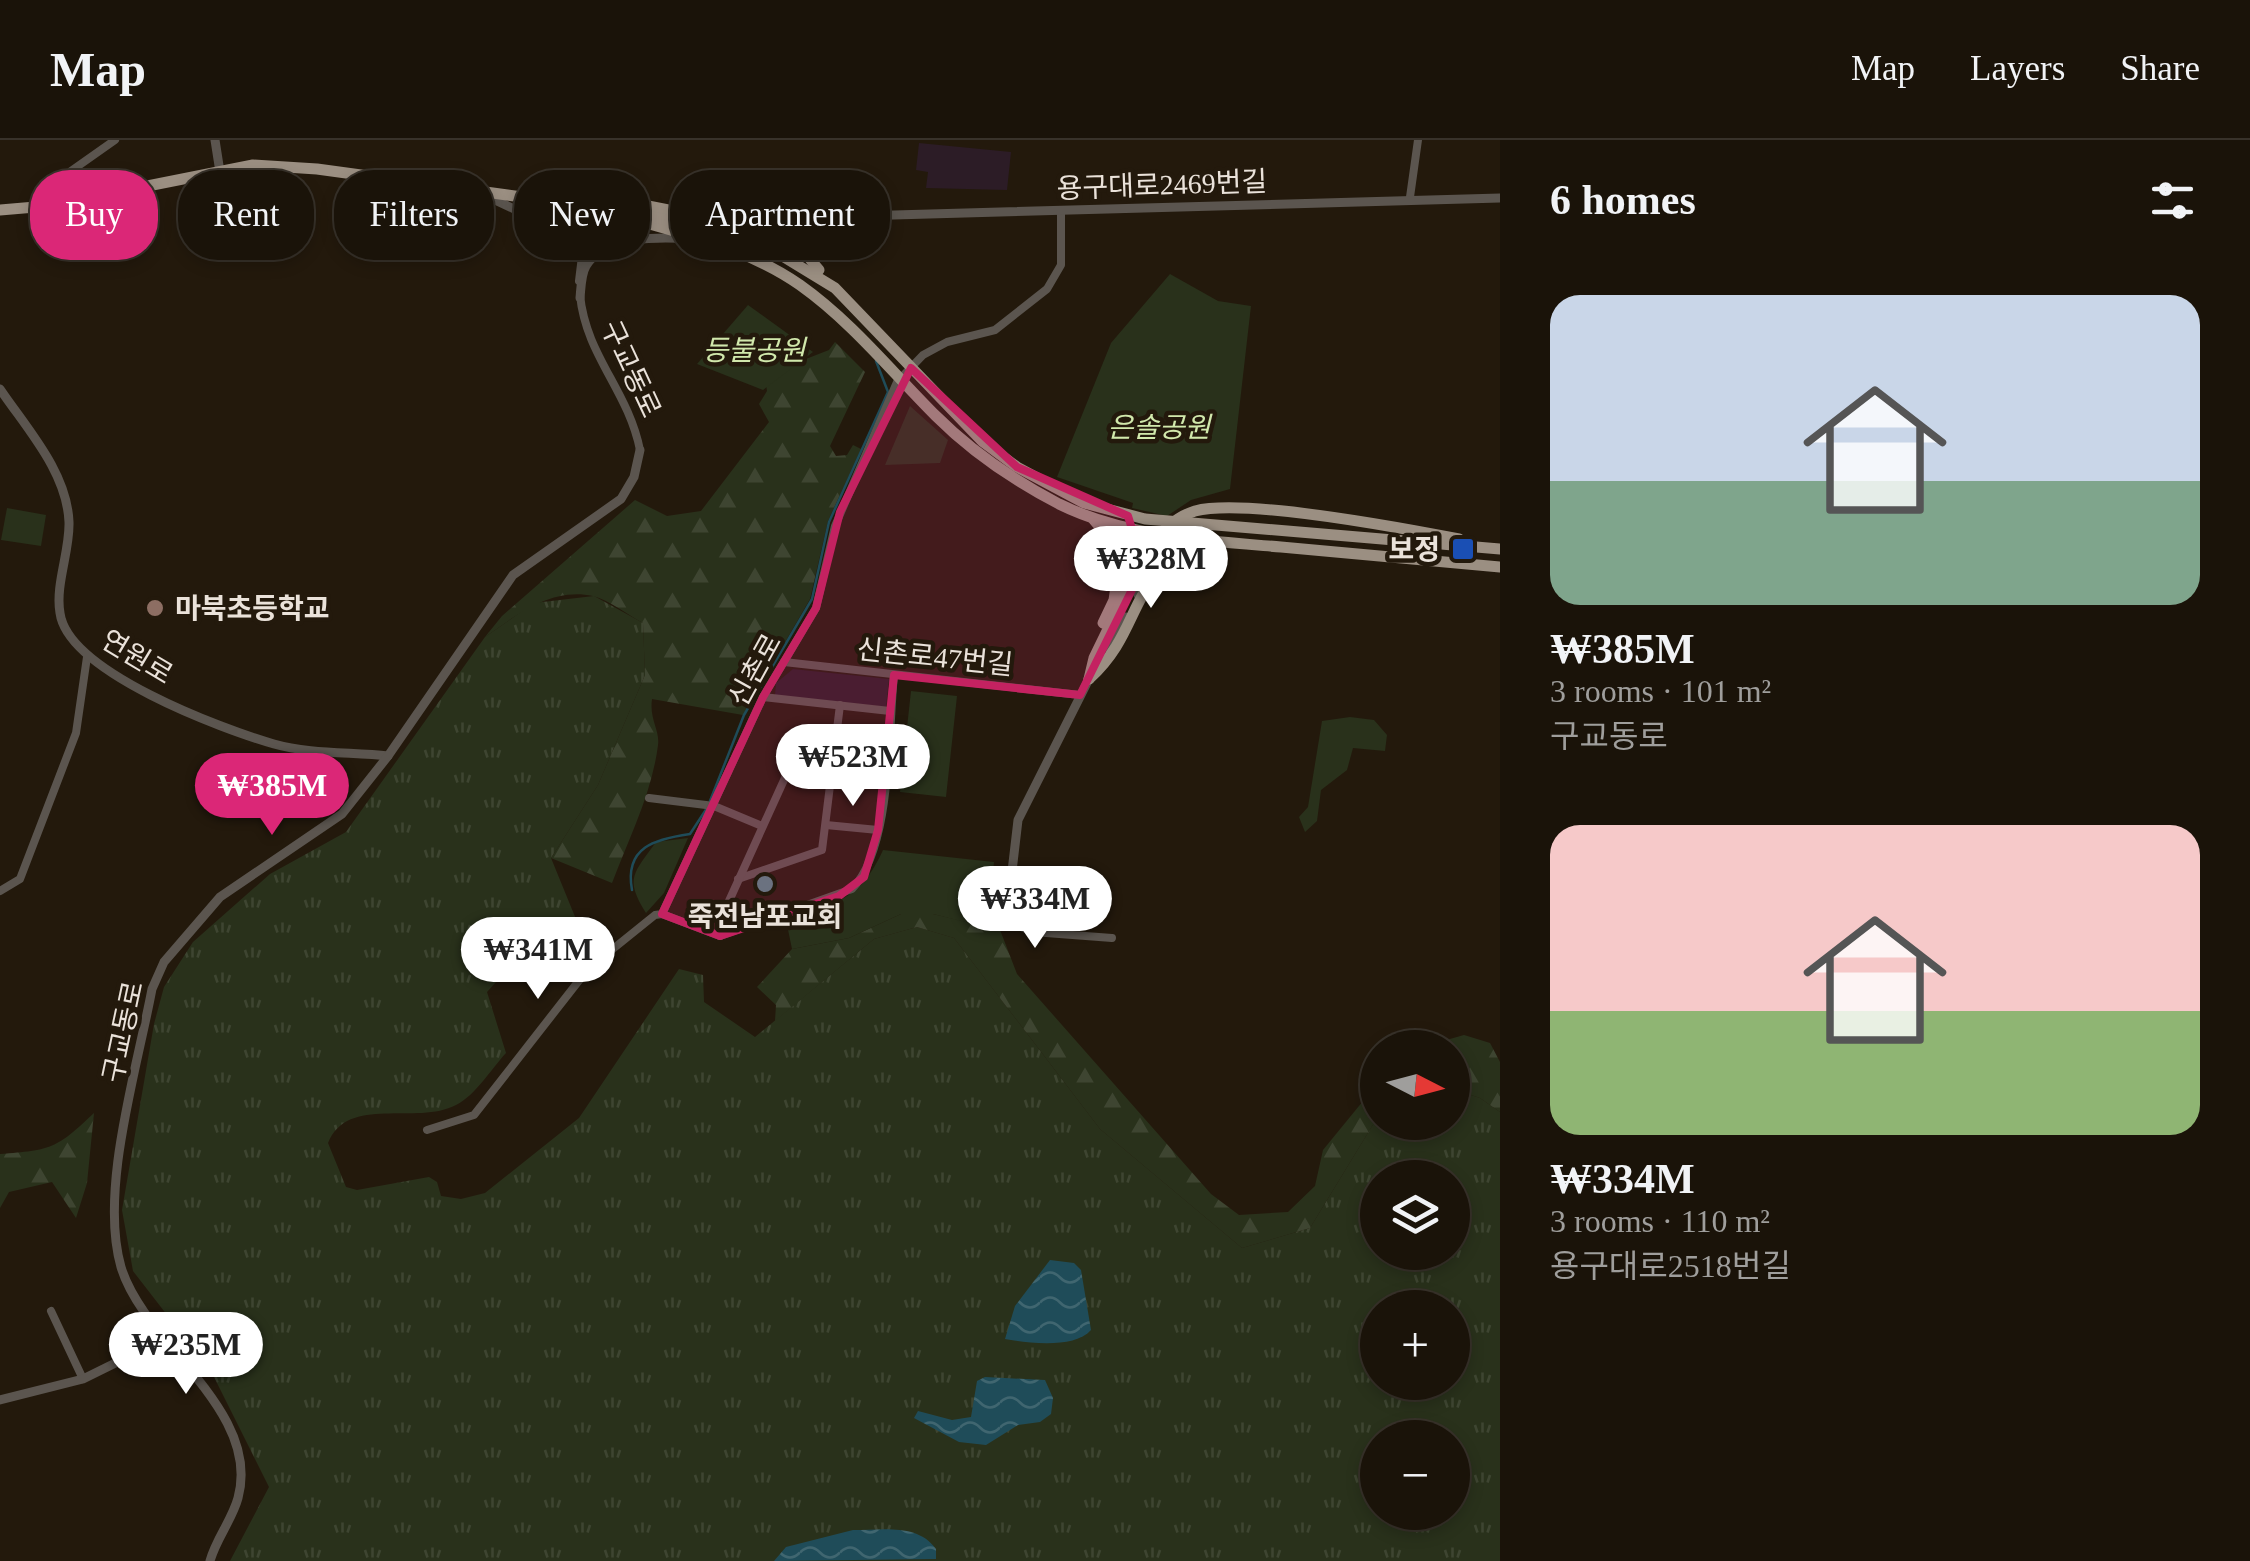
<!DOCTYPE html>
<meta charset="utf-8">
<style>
body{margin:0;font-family:"Times New Roman","Noto Sans KR",serif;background:#272017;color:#f1f3f6;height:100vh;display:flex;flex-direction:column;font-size:38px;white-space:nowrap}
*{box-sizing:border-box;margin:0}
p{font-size:32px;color:#9f9e9c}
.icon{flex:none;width:55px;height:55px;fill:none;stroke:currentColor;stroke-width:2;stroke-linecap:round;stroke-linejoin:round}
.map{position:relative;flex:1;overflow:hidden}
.drawer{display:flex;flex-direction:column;background:#1a1309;width:750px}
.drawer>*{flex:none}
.hud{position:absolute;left:30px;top:30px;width:950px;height:90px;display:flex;gap:20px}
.needle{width:65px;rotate:96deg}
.controls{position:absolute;left:1360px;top:890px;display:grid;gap:20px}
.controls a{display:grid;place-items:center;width:110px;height:110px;border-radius:50%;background:#1a1309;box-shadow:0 5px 15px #0003,0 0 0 2px #38322a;font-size:50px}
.price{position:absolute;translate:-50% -85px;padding:0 22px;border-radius:35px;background:#fff;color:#222;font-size:32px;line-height:65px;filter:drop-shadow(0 2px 5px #0008)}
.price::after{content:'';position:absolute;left:50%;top:60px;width:30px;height:22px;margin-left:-15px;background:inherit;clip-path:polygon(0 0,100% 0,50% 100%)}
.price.selected{background:#db2777;color:#fff}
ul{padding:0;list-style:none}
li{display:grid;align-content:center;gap:20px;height:530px;padding:0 50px}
li span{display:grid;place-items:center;height:310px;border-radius:30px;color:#555}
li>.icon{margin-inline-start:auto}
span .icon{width:180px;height:180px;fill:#fffc;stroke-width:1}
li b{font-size:42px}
h2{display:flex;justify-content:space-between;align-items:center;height:120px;padding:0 50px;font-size:42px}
.tag{padding:0 35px;border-radius:40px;background:#1a1309;box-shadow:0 5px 15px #0003,0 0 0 2px #38322a;font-size:35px;line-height:90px}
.tag.selected{background:#db2777;color:#fff}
header{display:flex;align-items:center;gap:60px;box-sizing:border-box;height:140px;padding:0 50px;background:#1a1309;border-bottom:2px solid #38322a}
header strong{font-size:48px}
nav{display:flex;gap:55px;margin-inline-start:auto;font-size:35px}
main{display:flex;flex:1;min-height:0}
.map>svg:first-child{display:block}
.commercial{fill:#2c1c26}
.grass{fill:url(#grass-tufts);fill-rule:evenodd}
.forest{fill:url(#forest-firs)}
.green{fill:#29311b}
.water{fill:url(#water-waves)}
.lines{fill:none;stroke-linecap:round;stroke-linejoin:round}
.stream{stroke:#1f4c59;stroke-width:2.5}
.minor{stroke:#5b554f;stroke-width:8}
.tertiary{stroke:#5b554f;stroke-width:9}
.primary{stroke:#9b8f82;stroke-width:11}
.marked{fill:#c42261;fill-opacity:0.2;stroke:#c42261;stroke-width:8;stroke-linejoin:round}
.transit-dot{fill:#1a4fb4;stroke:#23190c;stroke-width:4}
.education-dot{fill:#8d6e63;stroke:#23190c;stroke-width:4}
.worship-dot{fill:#6b7280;stroke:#23190c;stroke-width:4}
.labels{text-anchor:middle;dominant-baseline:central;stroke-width:9;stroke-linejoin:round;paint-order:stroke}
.street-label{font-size:28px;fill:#eae2da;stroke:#23190c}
.park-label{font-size:28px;font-style:italic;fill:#d1e8ac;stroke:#23190c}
.poi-label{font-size:28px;font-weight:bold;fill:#eae2da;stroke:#23190c;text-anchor:end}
</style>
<header>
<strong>Map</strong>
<nav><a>Map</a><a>Layers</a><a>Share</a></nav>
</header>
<main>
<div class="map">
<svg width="1500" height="1421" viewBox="0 0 1500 1421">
<defs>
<pattern id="grass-tufts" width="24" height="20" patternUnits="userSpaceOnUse" patternTransform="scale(2.5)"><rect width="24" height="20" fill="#29311b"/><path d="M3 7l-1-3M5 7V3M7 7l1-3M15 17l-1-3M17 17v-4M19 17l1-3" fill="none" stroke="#3e4531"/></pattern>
<pattern id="forest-firs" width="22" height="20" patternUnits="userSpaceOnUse" patternTransform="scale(2.5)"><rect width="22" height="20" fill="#29311b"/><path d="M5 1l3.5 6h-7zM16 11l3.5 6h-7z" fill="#3e4531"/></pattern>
<pattern id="water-waves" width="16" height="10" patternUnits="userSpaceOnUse" patternTransform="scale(2.5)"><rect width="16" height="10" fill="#1f4c59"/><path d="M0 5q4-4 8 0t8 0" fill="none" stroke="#406670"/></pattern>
</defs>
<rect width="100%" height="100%" fill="#23190c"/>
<g class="commercial">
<path d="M919 3 1011 12 1007 50 926 48 928 32 916 30Z"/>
<path d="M793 529 889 539 886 567 775 555 776 543Z"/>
</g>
<path class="grass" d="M594 456 643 483 645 535 598 645 551 718 580 789 554 828 505 832 487 852 506 913C491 929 476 955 456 965 416 986 348 954 328 1003L346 1047 357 1050 429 1037 437 1042 441 1056 461 1059 485 1053 579 978 679 829 703 835 704 862 755 897 874 799 917 787 954 798 1100 989 1242 1108 1310 1088 1377 978 1378 982H1452L1453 949 1480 958 1500 972V1421H230L269 1347 212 1233 133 1131 122 1070 154 884 164 847 193 802 270 734 346 692 485 497 534 463ZM1378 1038H1452V1112H1378ZM1378 1168H1452V1242H1378ZM1378 1298H1452V1372H1378Z"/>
<g class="forest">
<path d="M835 202 865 232 830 306 836 316 847 315 853 305 861 309 828 381 810 459 743 575 652 559C649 579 660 590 658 605 652 653 629 698 612 743L551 718 598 645 645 535 643 483C628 475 609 460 593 456 551 447 517 475 485 497L502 476 635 360 667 376 701 371 769 282 759 264 767 251 765 235 829 210Z"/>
<path d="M990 764 1017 834 1211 1054 1239 1075 1288 1072 1315 1046 1323 1010 1377 944V978L1310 1088 1242 1108 1100 989 954 798 917 787 874 799 775 881 776 865 757 847 792 809 849 798 901 774H933L976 784Z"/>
<path d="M1464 895 1490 903 1500 922V972L1480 958 1453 949 1452 908 1422 907Z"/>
<path d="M94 973 87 1043 76 1078 52 1042 9 1052 0 1068V1014C52 1010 56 1009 94 973Z"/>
</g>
<g class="green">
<path d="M1170 134 1218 161 1251 166 1230 349 1191 360 1167 376 1132 368 1133 363 1057 337 1111 203Z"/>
<path d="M748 165 813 212 763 250 697 224Z"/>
<path d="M910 266 948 300 940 323 885 325Z"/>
<path d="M7 368 46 375 41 406 1 400Z"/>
<path d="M911 551 957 556 946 657 900 652Z"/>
<path d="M1350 577 1374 580 1387 595 1385 611 1353 608 1347 630 1321 650 1317 681 1305 692 1299 677 1308 667 1322 581Z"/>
<path d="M688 698 664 753 646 773C624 738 634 733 656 702Z"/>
<path d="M883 710 994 722 990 764 977 785 933 774H901L849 798 792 809 786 780C835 763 860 761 883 710Z"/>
</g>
<g class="water">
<path d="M1050 1120 1074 1123 1081 1130 1091 1190C1075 1209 1027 1203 1005 1199L1015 1166Z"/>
<path d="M985 1237 1045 1240 1053 1258 1051 1274 1040 1282 1018 1285 986 1305 959 1302 914 1278 918 1271 952 1280 971 1277 977 1241Z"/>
<path d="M853 1390C882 1390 918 1383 936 1409V1419L774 1421 786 1407Z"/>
</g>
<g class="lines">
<g class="stream">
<path d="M710 661 744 575 812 459 829 382 888 252 876 221"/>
<path d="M632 750C624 707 655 699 690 694L707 668"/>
</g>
<g class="minor">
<path d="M1410 57 1418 0"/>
<path d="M47 65 71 31 115 0"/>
<path d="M579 141 588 66"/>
<path d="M580 155C586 216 628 250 640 310"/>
<path d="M784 522 1080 555"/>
<path d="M763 557 890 571"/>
<path d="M649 658 714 666 762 686"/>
<path d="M826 685 878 690"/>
<path d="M738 739 822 710 840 565"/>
<path d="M0 751 20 739 76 593 87 517"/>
<path d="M1009 757 1019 786 1033 792 1112 798"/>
<path d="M662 774 720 796 852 749C892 708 888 593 894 535"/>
<path d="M720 796 724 772 799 607 835 605"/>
<path d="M427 990 474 975 588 829 655 775 662 774 763 557 816 468 835 386 897 242 923 215 947 202 995 190 1047 149 1061 125V72"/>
<path d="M51 1171 83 1239"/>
</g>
<g class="tertiary">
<path d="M215 0 220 32"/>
<path d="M482 54 574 97 583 107"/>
<path d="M823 77 1500 58"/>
<path d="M740 91 798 80"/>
<path d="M580 158C581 148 581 134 586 126 604 95 661 97 692 99"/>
<path d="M0 249C27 289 67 332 69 382 70 411 55 445 60 473 68 532 222 589 274 604 309 614 351 612 388 616"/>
<path d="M1138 455 1170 393"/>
<path d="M1109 508 1126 477"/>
<path d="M1009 757 1018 680 1090 537"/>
<path d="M0 1260 83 1239 164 1199"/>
<path d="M210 1421C216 1399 232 1380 238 1358 262 1270 144 1204 121 1127 99 1051 137 929 152 849L164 822 220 757 342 674 388 616 513 435 621 359 634 337 640 310"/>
</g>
<g class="primary">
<path d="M689 69 825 77"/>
<path d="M0 70 47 66 253 25 317 29 588 66H648L699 76 753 98 835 148 982 301 1017 327 1084 363 1145 379 1500 409"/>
<path d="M602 70C668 91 742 104 800 145 852 182 891 231 936 276 971 311 1015 341 1059 364 1126 397 1207 401 1281 407 1354 414 1427 420 1500 427"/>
<path d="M632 73 717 90"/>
<path d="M819 130C798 107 797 93 825 77"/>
<path d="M1094 380 1121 412 1114 460 1103 483"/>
<path d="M1089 539 1094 518 1147 409C1160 393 1175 377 1195 371 1245 358 1402 388 1459 399"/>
<path d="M1089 539C1150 483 1120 430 1219 404"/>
</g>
</g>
<path class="marked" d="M911 228 1017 327 1128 376 1132 389 1160 393 1080 555 894 535 878 690 864 737 839 756 720 796 662 774 763 557 816 468 840 372Z"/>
<rect class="transit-dot" x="1451" y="397" width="24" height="24" rx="5"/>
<circle class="education-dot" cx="155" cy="468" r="10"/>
<circle class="worship-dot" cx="765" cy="744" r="10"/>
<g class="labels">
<g class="street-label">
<text transform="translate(1162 45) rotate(-2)">용구대로2469번길</text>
<text transform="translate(631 229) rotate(65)">구교동로</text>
<text transform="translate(137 517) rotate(31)">연원로</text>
<text transform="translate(935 517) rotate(6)">신촌로47번길</text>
<text transform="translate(755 530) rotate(-61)">신촌로</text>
<text transform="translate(123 892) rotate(-78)">구교동로</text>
</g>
<g class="park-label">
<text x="754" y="210">등불공원</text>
<text x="1159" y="287">은솔공원</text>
</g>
<g class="poi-label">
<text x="1440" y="409">보정</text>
<text x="175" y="468" text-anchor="start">마북초등학교</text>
<text x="765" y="776" text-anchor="middle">죽전남포교회</text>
</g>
</g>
</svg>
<div class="controls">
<a><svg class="needle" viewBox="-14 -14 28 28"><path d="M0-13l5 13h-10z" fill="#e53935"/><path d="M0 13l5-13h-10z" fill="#9f9e9c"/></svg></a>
<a><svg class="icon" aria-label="layers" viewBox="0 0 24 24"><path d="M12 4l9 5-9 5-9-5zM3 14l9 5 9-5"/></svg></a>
<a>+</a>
<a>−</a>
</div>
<b class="price" style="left:1151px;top:471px">₩328M</b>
<b class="price" style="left:853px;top:669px">₩523M</b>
<b class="price selected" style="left:272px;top:698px">₩385M</b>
<b class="price" style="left:1035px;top:811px">₩334M</b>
<b class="price" style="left:538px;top:862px">₩341M</b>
<b class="price" style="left:186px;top:1257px">₩235M</b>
<div class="hud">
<a class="tag selected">Buy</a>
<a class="tag">Rent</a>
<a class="tag">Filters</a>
<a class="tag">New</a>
<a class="tag">Apartment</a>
</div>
</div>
<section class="drawer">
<h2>6 homes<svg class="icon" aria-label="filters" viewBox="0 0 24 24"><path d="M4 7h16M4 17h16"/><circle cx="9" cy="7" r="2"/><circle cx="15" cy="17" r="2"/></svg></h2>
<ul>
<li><span style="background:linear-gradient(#c9d6e8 60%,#7fa58c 0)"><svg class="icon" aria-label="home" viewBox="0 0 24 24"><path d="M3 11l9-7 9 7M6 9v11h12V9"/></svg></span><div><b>₩385M</b><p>3 rooms · 101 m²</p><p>구교동로</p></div></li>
<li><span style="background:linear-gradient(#f6c9c9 60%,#8fb573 0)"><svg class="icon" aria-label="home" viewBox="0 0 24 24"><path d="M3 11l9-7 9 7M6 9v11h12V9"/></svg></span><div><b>₩334M</b><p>3 rooms · 110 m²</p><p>용구대로2518번길</p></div></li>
</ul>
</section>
</main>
